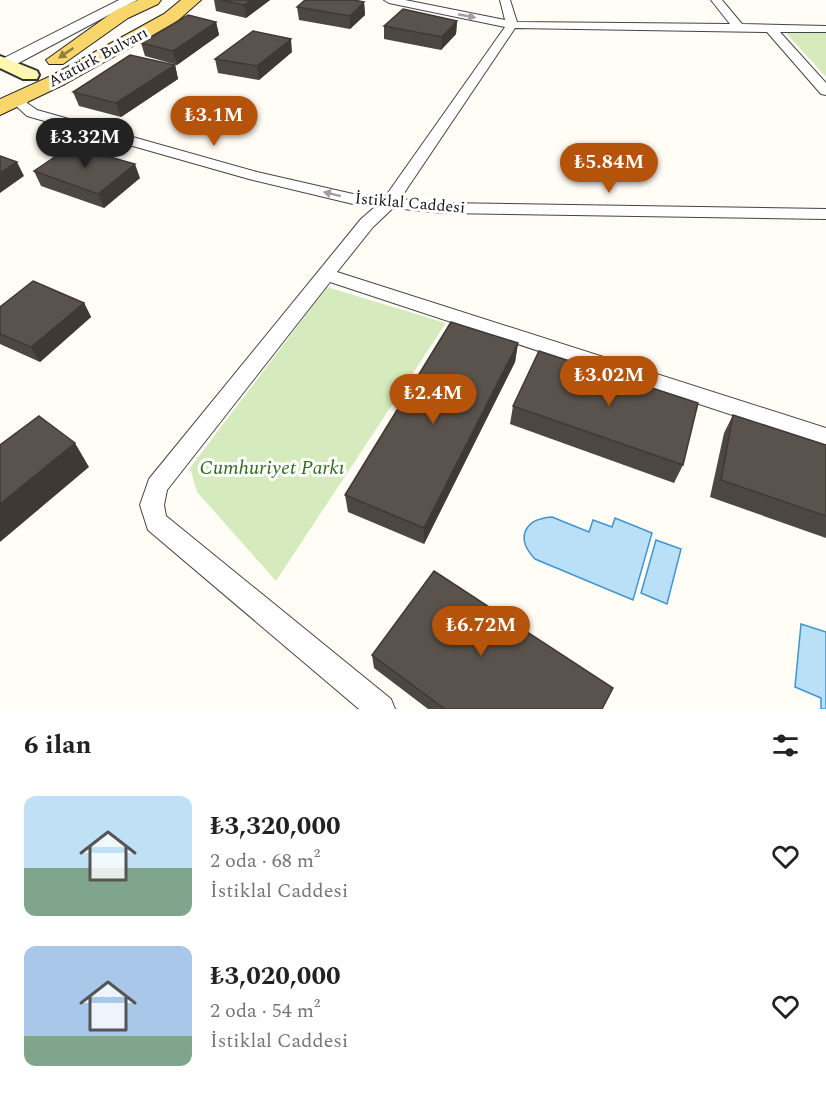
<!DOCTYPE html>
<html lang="tr">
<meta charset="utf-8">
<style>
body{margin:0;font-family:Spectral,serif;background:#f2f2f2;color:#222;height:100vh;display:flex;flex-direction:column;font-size:22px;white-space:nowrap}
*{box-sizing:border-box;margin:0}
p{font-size:20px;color:#767676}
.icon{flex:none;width:33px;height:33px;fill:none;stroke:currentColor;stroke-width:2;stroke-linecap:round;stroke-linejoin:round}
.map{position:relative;height:709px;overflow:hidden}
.drawer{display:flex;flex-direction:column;background:#fff;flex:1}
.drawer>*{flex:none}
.price{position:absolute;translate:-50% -51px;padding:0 14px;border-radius:21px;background:#b45309;color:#fff;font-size:20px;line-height:39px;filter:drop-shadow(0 2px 3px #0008)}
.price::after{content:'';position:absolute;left:50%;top:36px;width:18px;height:14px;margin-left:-9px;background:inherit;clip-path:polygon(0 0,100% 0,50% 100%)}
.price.current{background:#222;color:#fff}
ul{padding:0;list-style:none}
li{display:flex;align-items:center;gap:18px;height:150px;padding:0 24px}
li span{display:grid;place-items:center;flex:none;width:168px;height:120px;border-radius:12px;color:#555}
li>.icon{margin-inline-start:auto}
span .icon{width:72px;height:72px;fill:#fffc;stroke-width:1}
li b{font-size:26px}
h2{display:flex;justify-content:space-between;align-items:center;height:72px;padding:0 24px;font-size:26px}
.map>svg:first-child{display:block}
.green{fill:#d5ebbd}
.water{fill:#b9e0f7;stroke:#3f96cf;stroke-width:1.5}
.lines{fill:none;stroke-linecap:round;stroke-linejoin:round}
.minor-casing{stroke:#444;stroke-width:2}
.tertiary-casing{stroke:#444;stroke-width:2}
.secondary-casing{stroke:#333;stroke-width:4}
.primary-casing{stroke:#222;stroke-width:2}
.minor{fill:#fff;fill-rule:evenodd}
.tertiary{fill:#fff;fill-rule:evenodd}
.secondary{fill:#fff6b0;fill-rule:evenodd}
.primary{fill:#f9d66b;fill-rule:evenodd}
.wall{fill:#4d4742}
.shaded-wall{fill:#3f3936}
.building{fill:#5a524d;stroke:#3f3936;stroke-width:1.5}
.oneway{fill:#a0a0a0}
.oneway2{fill:#917d42}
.labels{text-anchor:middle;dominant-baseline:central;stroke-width:6;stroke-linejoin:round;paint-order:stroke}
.far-street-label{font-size:16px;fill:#111;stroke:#fff}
.park-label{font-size:20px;font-style:italic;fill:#2f6b1f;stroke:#fff}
</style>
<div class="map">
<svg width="826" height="709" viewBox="0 0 826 709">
<rect width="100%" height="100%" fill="#fffdf5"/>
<g class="green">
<path d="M788 32H826V77L787 34Z"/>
<path d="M327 287 446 323 276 581 197 492 190 468Z"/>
</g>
<g class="water">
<path d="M552 517 589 532 593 520 612 527 615 518 652 533 633 600 535 559C515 538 524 519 552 517Z"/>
<path d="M656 540 681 549 667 604 641 593Z"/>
<path d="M801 624 826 632V709H821V698L795 687Z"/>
</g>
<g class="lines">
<defs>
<path id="minor" d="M384 0H405L505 20 500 0H510L517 22 730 24 711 0H722L742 24 826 26V32H780L826 83V95L821 94 767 32 515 28 400 199 443 203 826 209V219L443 213 393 208 373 227 337 272 826 428V446L330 282 167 490 164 505 166 516 391 699 395 709H359L148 530 140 505 149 479 361 219 376 206 353 204 249 179 27 116 13 103 19 91H29L31 94 27 103 37 110 257 172 353 194 385 197 505 27 389 3Z"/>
<path id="tertiary" d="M119 0H137L11 67 0 68V60Z"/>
<path id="secondary" d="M0 56 37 71 39 75 37 79H23L0 68Z"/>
<g id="primary">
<path d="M138 0H161L158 4 128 18 63 64H49L46 60 116 10Z"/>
<path d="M181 0H201L176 22 65 84 0 115V99L51 76 164 14Z"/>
</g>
</defs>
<use href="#minor" class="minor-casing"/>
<use href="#tertiary" class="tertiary-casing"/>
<use href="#secondary" class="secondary-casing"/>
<use href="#primary" class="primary-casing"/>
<use href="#minor" class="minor"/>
<use href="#tertiary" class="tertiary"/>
<use href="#secondary" class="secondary"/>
<use href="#primary" class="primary"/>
</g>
<g class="wall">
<path d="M214 0H270L246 18 216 11Z"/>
<path d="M364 2 365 15 350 29 299 20 297 7Z"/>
<path d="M457 21 456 34 441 50 384 39V26Z"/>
<path d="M216 22 219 35 177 65 145 56 141 43Z"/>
<path d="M292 52 259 80 218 73 215 59Z"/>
<path d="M175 65 178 79 121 117 79 106 73 92Z"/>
<path d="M34 171 140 178 104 208 41 186Z"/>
<path d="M84 303 91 317 40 362 0 344V307Z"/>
<path d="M518 343 515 362 424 544 348 512 345 495Z"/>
<path d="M513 406 683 465 674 483 510 424Z"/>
<path d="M733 415 826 445V538L710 497 724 433Z"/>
<path d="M372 655 602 709H428L374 668Z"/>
</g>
<g class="shaded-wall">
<path d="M251 0H270L246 18 244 5Z"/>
<path d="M364 2 365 15 350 29V16Z"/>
<path d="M457 21 456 34 441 50 442 37Z"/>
<path d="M216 22 219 35 177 65 173 51Z"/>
<path d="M291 39 292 52 259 80 257 66Z"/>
<path d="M175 65 178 79 121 117 116 103Z"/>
<path d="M17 162 24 176 0 193V173Z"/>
<path d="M135 164 140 178 104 208 98 194Z"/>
<path d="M84 303 91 317 40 362 31 347Z"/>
<path d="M518 343 515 362 424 544V528Z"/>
<path d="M75 443 89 467 0 542V504Z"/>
</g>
<g class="building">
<path d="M221 0H251L244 5Z"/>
<path d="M305 0H354L364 2 350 16 297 7Z"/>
<path d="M403 9 457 21 442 37 384 26Z"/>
<path d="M188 15 216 22 173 51 141 43Z"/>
<path d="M253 31 291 39 257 66 215 59Z"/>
<path d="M130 55 175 65 116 103 73 92Z"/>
<path d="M71 146 135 164 98 194 34 171Z"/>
<path d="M0 156 17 162 0 173Z"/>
<path d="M33 281 84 303 31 347 0 334V307Z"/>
<path d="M451 322 518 343 424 528 345 495Z"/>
<path d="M539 351 698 403 683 465 513 406Z"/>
<path d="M733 415 826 445V516L721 480Z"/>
<path d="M39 416 75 443 0 504V445Z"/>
<path d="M434 571 613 688 602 709H445L372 655Z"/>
</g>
<defs><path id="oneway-solid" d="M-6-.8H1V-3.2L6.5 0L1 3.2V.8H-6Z" transform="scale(1.5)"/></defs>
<g class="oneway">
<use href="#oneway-solid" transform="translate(467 16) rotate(11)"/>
<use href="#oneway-solid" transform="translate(332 194) rotate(-166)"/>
</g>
<use class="oneway2" href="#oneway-solid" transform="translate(66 53) rotate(146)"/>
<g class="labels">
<g class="far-street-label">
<text transform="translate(98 57) rotate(-28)">Atatürk Bulvarı</text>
<text transform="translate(410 203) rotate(5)">İstiklal Caddesi</text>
</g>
<g class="park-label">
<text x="272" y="468">Cumhuriyet Parkı</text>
</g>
</g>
</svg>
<b class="price" style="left:214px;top:147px">₺3.1M</b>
<b class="price current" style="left:85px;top:169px">₺3.32M</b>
<b class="price" style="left:609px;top:194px">₺5.84M</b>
<b class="price" style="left:609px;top:407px">₺3.02M</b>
<b class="price" style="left:433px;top:425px">₺2.4M</b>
<b class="price" style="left:481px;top:657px">₺6.72M</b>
</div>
<section class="drawer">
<h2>6 ilan<svg class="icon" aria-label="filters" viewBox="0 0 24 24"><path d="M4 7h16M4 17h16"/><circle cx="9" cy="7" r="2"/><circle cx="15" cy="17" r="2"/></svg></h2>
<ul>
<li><span style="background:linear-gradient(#bfe0f5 60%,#7fa58c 0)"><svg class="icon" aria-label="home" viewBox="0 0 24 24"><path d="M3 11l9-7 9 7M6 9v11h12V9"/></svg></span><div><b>₺3,320,000</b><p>2 oda · 68 m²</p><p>İstiklal Caddesi</p></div><svg class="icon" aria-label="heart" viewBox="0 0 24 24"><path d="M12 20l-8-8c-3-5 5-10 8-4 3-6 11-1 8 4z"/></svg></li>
<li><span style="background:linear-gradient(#a9c7e8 75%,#7fa58c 0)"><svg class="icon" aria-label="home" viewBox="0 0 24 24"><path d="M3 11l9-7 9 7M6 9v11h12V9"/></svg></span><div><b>₺3,020,000</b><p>2 oda · 54 m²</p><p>İstiklal Caddesi</p></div><svg class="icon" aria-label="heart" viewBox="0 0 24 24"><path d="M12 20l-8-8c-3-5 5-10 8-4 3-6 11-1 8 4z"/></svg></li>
</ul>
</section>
